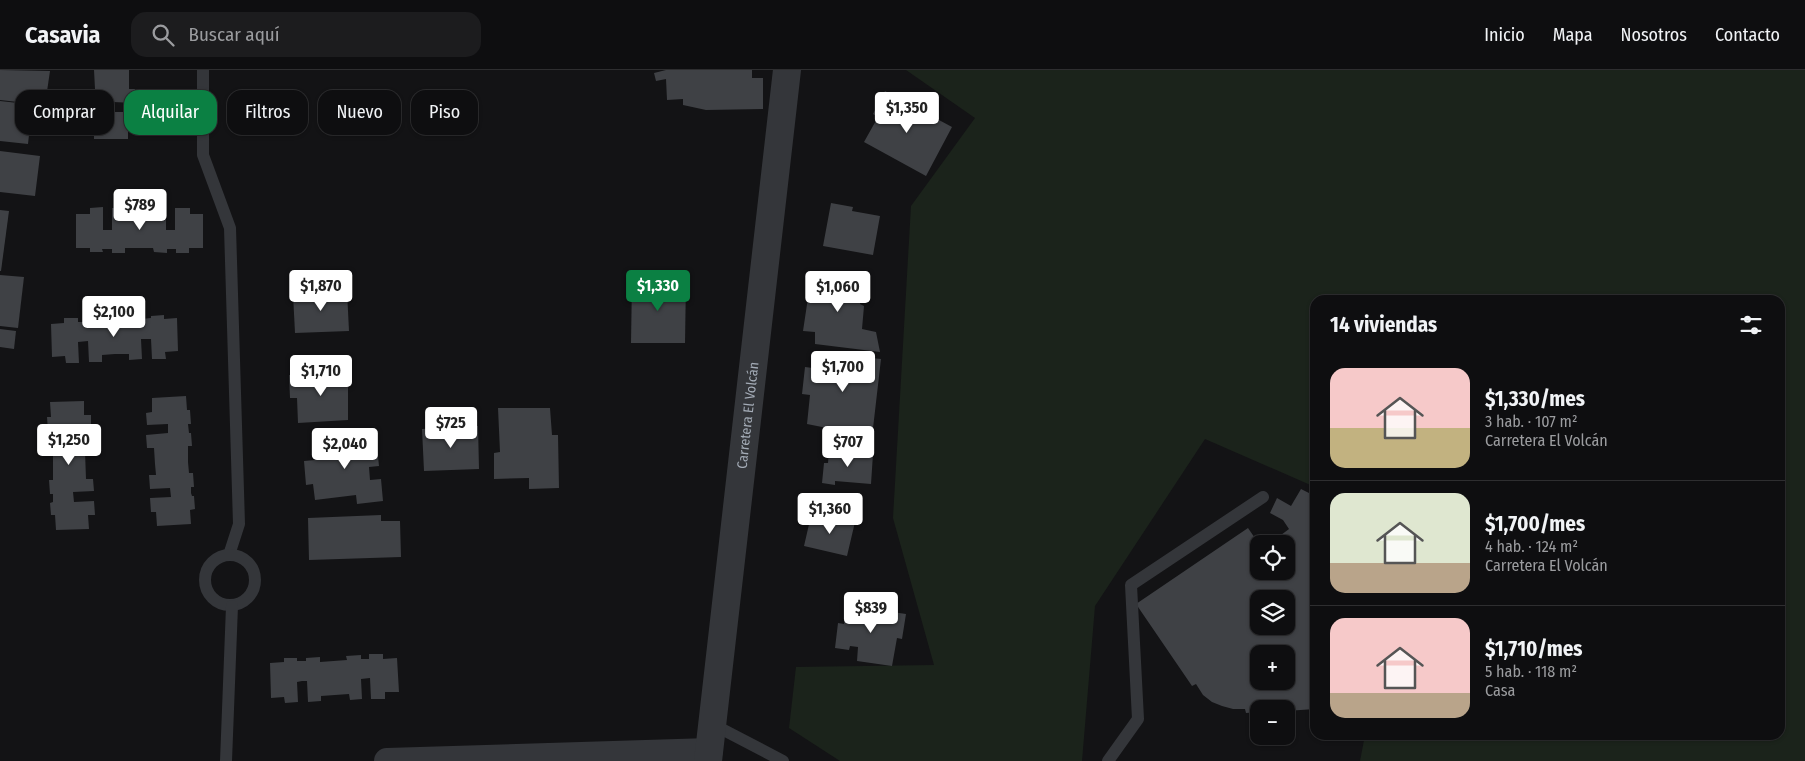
<!DOCTYPE html>
<html lang="es">
<meta charset="utf-8">
<style>
body{margin:0;font-family:"Fira Sans Condensed",sans-serif;background:#1c1c1e;color:#f1f3f6;height:100vh;display:flex;flex-direction:column;font-size:19px;white-space:nowrap}
*{box-sizing:border-box;margin:0}
p{font-size:16px;color:#9b9c9f}
.icon{flex:none;width:28px;height:28px;fill:none;stroke:currentColor;stroke-width:2;stroke-linecap:round;stroke-linejoin:round}
.map{position:relative;flex:1;overflow:hidden}
.panel{position:absolute;left:1310px;top:225px;width:475px;height:445px;display:flex;flex-direction:column;background:#0e0e10;border-radius:15px;box-shadow:0 1px 4px #0004,0 0 0 1px #2e2e30}
.panel>*{flex:none}
.banner{position:absolute;left:15px;top:20px;width:475px;height:45px;display:flex;gap:10px}
.fabs{position:absolute;left:1250px;top:465px;display:grid;gap:10px}
.fabs a{display:grid;place-items:center;width:45px;height:45px;border-radius:10px;background:#0e0e10;box-shadow:0 1px 4px #0004,0 0 0 1px #2e2e30;font-size:25px}
.price{position:absolute;translate:-50% -42px;padding:0 11px;border-radius:5px;background:#fff;color:#222;font-size:16px;line-height:32px;filter:drop-shadow(0 1px 2px #0008)}
.price::after{content:'';position:absolute;left:50%;top:30px;width:15px;height:11px;margin-left:-8px;background:inherit;clip-path:polygon(0 0,100% 0,50% 100%)}
.price.active{background:#0b8043;color:#fff}
ul{padding:0;list-style:none}
li{display:flex;align-items:center;gap:15px;height:125px;padding:0 20px}
li+li{border-top:1px solid #2e2e30}
li span{display:grid;place-items:center;flex:none;width:140px;height:100px;border-radius:15px;color:#555}
li>.icon{margin-inline-start:auto}
span .icon{width:60px;height:60px;fill:#fffc;stroke-width:1}
li b{font-size:21px}
h2{display:flex;justify-content:space-between;align-items:center;height:60px;padding:0 20px;font-size:21px}
.chip{padding:0 18px;border-radius:15px;background:#0e0e10;box-shadow:0 1px 4px #0004,0 0 0 1px #2e2e30;font-size:18px;line-height:45px}
.chip.active{background:#0b8043;color:#fff}
header{display:flex;align-items:center;gap:30px;box-sizing:border-box;height:70px;padding:0 25px;background:#0e0e10;border-bottom:1px solid #2e2e30}
header strong{font-size:24px}
nav{display:flex;gap:28px;margin-inline-start:auto;font-size:18px}
.search{width:350px;height:45px;background:#1c1c1e;display:flex;align-items:center;gap:12px;box-sizing:border-box;padding:0 18px;border-radius:15px;color:#9b9c9f;font-size:19px}
.map>svg:first-child{display:block}
.green{fill:#1b231b}
.building{fill:#3f4145;fill-rule:evenodd}
.lines{fill:none;stroke-linecap:round;stroke-linejoin:round}
.service{stroke:#34363a;stroke-width:12}
.minor{stroke:#34363a;stroke-width:26}
.tertiary{stroke:#34363a;stroke-width:28}
.labels{text-anchor:middle;dominant-baseline:central;stroke-width:4;stroke-linejoin:round;paint-order:stroke}
.street-label{font-size:14px;fill:#a4acb7;stroke:#0e0e10}
</style>
<header>
<strong>Casavia</strong>
<div class="search"><svg class="icon" aria-label="search" viewBox="0 0 24 24"><circle cx="10" cy="10" r="6"/><path d="M15 15l6 6"/></svg>Buscar aquí</div>
<nav><a>Inicio</a><a>Mapa</a><a>Nosotros</a><a>Contacto</a></nav>
</header>
<div class="map">
<svg width="1805" height="691" viewBox="0 0 1805 691">
<rect width="100%" height="100%" fill="#131315"/>
<path class="green" d="M906 0H1805V691H1360L1365 665H1780V230H1315V417L1205 369 1095 536 1082 691H840L789 658 796 597 934 595 893 448 911 136 975 48Z"/>
<g class="building">
<path d="M0 0 50 1 45 35 0 30Z"/>
<path d="M94 0H129V19H135V33L113 32V42H135V56H128V69H94V56H91V42H94V33L91 32V19H95Z"/>
<path d="M666 0H752V8H763V39L706 40 683 35V29L667 30 666 9 656 11 654 3Z"/>
<path d="M885 21 952 57 926 106 864 72 878 47 873 44Z"/>
<path d="M0 31 36 35 34 47H31L28 74 0 71Z"/>
<path d="M0 81 40 86 35 126 0 122Z"/>
<path d="M831 133 853 137 852 141 880 146 873 185 823 176Z"/>
<path d="M103 137V160H112V138H126V145H154L153 138H166V160H175V138H190V144H203V178H189V183H176V179H167V183L154 182 153 178H125V183H112V179H102L103 182H90V178H76V144H90V138Z"/>
<path d="M0 140 9 141 1 201H0Z"/>
<path d="M812 201 858 207 857 219 861 220 860 234 864 236 862 259 876 262 880 282 815 274V262L803 261Z"/>
<path d="M0 205 24 207 18 258 0 256Z"/>
<path d="M632 210H686L685 273H631Z"/>
<path d="M347 221 349 261 295 263 293 224Z"/>
<path d="M164 245V249L177 248 178 281 165 282 166 289H152L151 269H141L142 289 129 290V284H115L102 285V292H89L88 271 78 272 79 293H66L65 286 52 287 51 254 64 253V248H78V252H87V247H100V252L128 250 127 246H141V249L151 248V246Z"/>
<path d="M0 259 16 261 14 279 0 277Z"/>
<path d="M815 282 881 289 872 367 807 354 810 325 802 324 805 297 813 298Z"/>
<path d="M348 302V350L298 353 297 328H290L289 305Z"/>
<path d="M186 326 187 340H190L191 354H188L189 363H191L192 376H188V392L189 403H193L194 417H191V423L192 426H194L195 439 190 440 191 454 157 456 156 442H151L150 428 171 427 170 418 150 419 149 405H156L155 394 154 378H147L146 365 168 363V354L147 355 146 343 152 342V328Z"/>
<path d="M84 331V345H91V358H70V368L92 367V381H85L86 409H93L94 421 73 422 74 432 94 431 95 445H88L89 459 56 460 55 445H51L50 433 53 432V424H50L49 410H53V382H48V369H51L50 361H48L47 347H51L50 332Z"/>
<path d="M498 338H550L552 365H558L559 418 529 419V408L494 409V383L500 382Z"/>
<path d="M467 356H478L479 399 424 401 422 359 457 357V364L467 363Z"/>
<path d="M376 367 379 396 369 397 370 410 381 409 383 431 357 434 356 425 315 430 313 414 306 415 304 391 315 390 313 373Z"/>
<path d="M829 380 873 384 871 414 835 411V415L822 413 824 393H828Z"/>
<path d="M1301 419 1315 426V639L1286 641V639H1259V642L1246 643 1245 639H1233L1222 636 1212 632 1203 625 1196 614 1192 616 1136 534 1248 458 1259 474V501H1286V474H1269L1289 459 1283 450 1270 443 1277 428 1291 436ZM1259 529H1286V556H1259ZM1259 584H1286V611H1259Z"/>
<path d="M381 445V451H400L401 487 309 490 308 448Z"/>
<path d="M825 445 855 452 847 486 804 476 810 450 823 453Z"/>
<path d="M846 535 906 544 902 569 897 568 892 596 857 591 858 577 850 576 849 580 835 578 838 553 844 554Z"/>
<path d="M369 584H383V589L397 588 399 622H385V629H371L370 608 361 609 362 629 350 630 349 624 321 626V631L308 632 307 611H302L297 612 298 632 285 633 284 627 271 628 270 593 284 592V588H297V591H306V588L320 587V592L347 590 346 586 361 585V589H369Z"/>
</g>
<g class="lines">
<g class="service">
<path d="M203 0V85L230 158 239 454 229 485"/>
<circle cx="230" cy="510" r="25"/>
<path d="M714 655 783 691"/>
<path d="M226 691 232 536"/>
<path d="M1108 691 1138 649 1131 515 1263 427"/>
</g>
<path class="minor" d="M387 691 710 681"/>
<path class="tertiary" id="s1" d="M708 691 787 0"/>
</g>
<g class="labels">
<g class="street-label">
<text stroke="none"><textPath href="#s1" startOffset="348">Carretera El Volcán</textPath></text>
</g>
</g>
</svg>
<div class="fabs">
<a><svg class="icon" aria-label="locate" viewBox="0 0 24 24"><circle cx="12" cy="12" r="6"/><path d="M12 2v4M12 18v4M2 12h4M18 12h4"/></svg></a>
<a><svg class="icon" aria-label="layers" viewBox="0 0 24 24"><path d="M12 4l9 5-9 5-9-5zM3 14l9 5 9-5"/></svg></a>
<a>+</a>
<a>−</a>
</div>
<b class="price" style="left:907px;top:64px">$1,350</b>
<b class="price" style="left:140px;top:161px">$789</b>
<b class="price" style="left:321px;top:242px">$1,870</b>
<b class="price active" style="left:658px;top:242px">$1,330</b>
<b class="price" style="left:838px;top:243px">$1,060</b>
<b class="price" style="left:114px;top:268px">$2,100</b>
<b class="price" style="left:843px;top:323px">$1,700</b>
<b class="price" style="left:321px;top:327px">$1,710</b>
<b class="price" style="left:451px;top:379px">$725</b>
<b class="price" style="left:69px;top:396px">$1,250</b>
<b class="price" style="left:848px;top:398px">$707</b>
<b class="price" style="left:345px;top:400px">$2,040</b>
<b class="price" style="left:830px;top:465px">$1,360</b>
<b class="price" style="left:871px;top:564px">$839</b>
<div class="banner">
<a class="chip">Comprar</a>
<a class="chip active">Alquilar</a>
<a class="chip">Filtros</a>
<a class="chip">Nuevo</a>
<a class="chip">Piso</a>
</div>
<section class="panel">
<h2>14 viviendas<svg class="icon" aria-label="filters" viewBox="0 0 24 24"><path d="M4 7h16M4 17h16"/><circle cx="9" cy="7" r="2"/><circle cx="15" cy="17" r="2"/></svg></h2>
<ul>
<li><span style="background:linear-gradient(#f6c9c9 60%,#c2b280 0)"><svg class="icon" aria-label="home" viewBox="0 0 24 24"><path d="M3 11l9-7 9 7M6 9v11h12V9"/></svg></span><div><b>$1,330/mes</b><p>3 hab. · 107 m²</p><p>Carretera El Volcán</p></div></li>
<li><span style="background:linear-gradient(#dfe7d0 70%,#b9a48a 0)"><svg class="icon" aria-label="home" viewBox="0 0 24 24"><path d="M3 11l9-7 9 7M6 9v11h12V9"/></svg></span><div><b>$1,700/mes</b><p>4 hab. · 124 m²</p><p>Carretera El Volcán</p></div></li>
<li><span style="background:linear-gradient(#f6c9c9 75%,#b9a48a 0)"><svg class="icon" aria-label="home" viewBox="0 0 24 24"><path d="M3 11l9-7 9 7M6 9v11h12V9"/></svg></span><div><b>$1,710/mes</b><p>5 hab. · 118 m²</p><p>Casa</p></div></li>
</ul>
</section>
</div>
